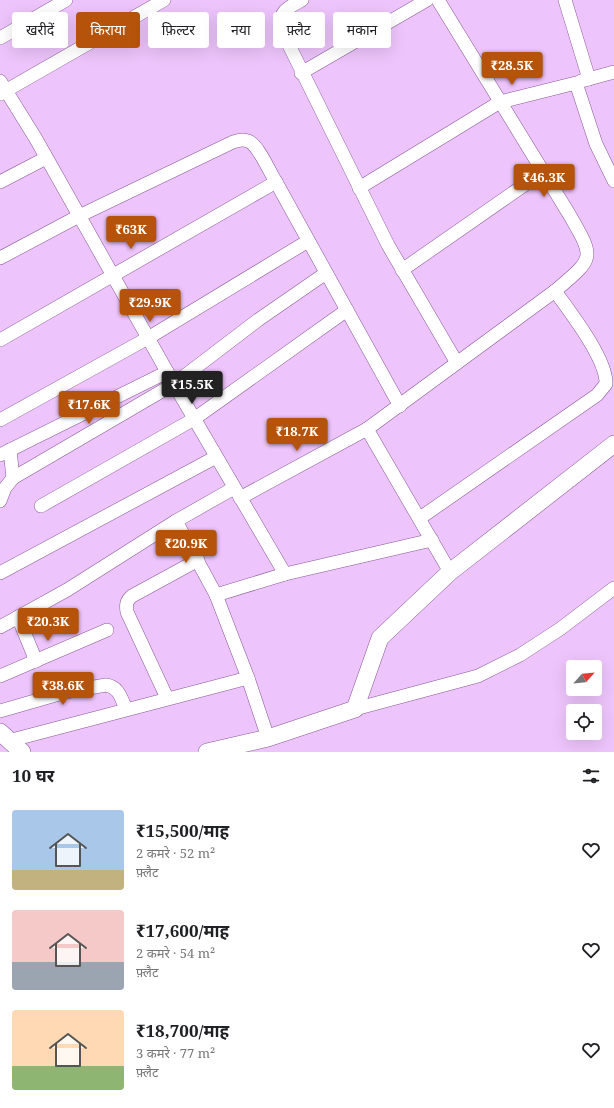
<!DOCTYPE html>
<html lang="hi">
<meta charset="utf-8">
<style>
body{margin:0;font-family:"Noto Serif","Noto Sans Devanagari",serif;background:#f2f2f2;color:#202124;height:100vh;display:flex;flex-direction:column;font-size:15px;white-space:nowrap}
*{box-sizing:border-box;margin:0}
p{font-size:13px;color:#757577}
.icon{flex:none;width:22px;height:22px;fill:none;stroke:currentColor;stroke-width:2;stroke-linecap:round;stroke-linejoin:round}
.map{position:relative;height:752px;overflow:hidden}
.side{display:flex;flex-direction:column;background:#fff;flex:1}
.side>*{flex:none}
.guide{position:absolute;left:12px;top:12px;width:400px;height:36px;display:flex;gap:8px}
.needle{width:26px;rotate:63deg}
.fabs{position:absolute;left:566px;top:660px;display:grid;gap:8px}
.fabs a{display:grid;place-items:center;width:36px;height:36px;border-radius:4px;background:#fff;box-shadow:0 4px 16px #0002;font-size:20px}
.price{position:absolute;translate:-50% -34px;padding:0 9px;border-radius:4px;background:#b45309;color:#fff;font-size:13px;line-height:26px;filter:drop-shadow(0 1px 2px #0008)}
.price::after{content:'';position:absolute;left:50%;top:24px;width:12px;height:9px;margin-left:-6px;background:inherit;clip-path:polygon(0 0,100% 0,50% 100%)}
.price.selected{background:#222;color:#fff}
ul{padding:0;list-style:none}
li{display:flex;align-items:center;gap:12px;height:100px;padding:0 12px}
li span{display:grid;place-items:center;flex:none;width:112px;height:80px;border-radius:4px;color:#555}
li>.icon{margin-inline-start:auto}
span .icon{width:48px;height:48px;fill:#fffc;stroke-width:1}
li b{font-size:17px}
h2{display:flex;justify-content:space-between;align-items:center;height:48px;padding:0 12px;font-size:17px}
.tag{padding:0 14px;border-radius:4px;background:#fff;box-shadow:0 4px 16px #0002;font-size:14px;line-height:36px}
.tag.selected{background:#b45309;color:#fff}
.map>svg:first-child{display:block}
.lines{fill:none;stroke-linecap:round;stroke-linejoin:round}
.minor-casing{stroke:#885997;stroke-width:14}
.tertiary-casing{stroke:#885997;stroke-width:18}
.minor{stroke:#fff;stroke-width:13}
.tertiary{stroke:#fff;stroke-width:17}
</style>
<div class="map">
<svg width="614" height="752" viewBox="0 0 614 752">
<rect width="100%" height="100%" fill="#edc4fb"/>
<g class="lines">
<defs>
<g id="minor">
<path d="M302 0C287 8 279 11 281 29L388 245 457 363"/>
<path d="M438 0 569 214C595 259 595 257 555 291L367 429 450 572"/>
<path d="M565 0 589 79"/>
<path d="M0 38 66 0"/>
<path d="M301 73 427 0"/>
<path d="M0 81 36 139 174 384 285 574 432 540"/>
<path d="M581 81 614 72"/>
<path d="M0 94 164 0"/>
<path d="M0 182 46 158"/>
<path d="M359 188 500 102 576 83 596 144 614 181"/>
<path d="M0 258 79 216 233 142C238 140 243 139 248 141 258 144 270 173 276 182L400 406"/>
<path d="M402 270 543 172"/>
<path d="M0 340 276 182"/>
<path d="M0 420 148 338 308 241"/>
<path d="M10 450 13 478"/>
<path d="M0 455 167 372"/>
<path d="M240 498 367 429"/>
<path d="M0 501 5 488 13 478 174 384 258 320 326 273"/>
<path d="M41 506 194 419 347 310"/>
<path d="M420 518 597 395 606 384C607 359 570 312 555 291"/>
<path d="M176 521 216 595"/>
<path d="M0 573 216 457"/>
<path d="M18 617 36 661"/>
<path d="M0 627 67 590 176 521 234 488"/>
<path d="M0 676 107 630"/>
<path d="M167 698 127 612C126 605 126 601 132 596L198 560"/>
<path d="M355 709 478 676 520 655 560 629 614 588"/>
<path d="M0 711 66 692 106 685C119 687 121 698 126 709"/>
<path d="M268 738 248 678 216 595 285 574"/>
<path d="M8 741 248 678"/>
</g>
<g id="tertiary">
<path d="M0 732 22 752"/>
<path d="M207 752 268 738 355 709 380 638 450 572 614 444"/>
</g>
</defs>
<use href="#minor" class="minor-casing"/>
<use href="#tertiary" class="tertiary-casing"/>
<use href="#minor" class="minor"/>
<use href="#tertiary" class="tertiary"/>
</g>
</svg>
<div class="fabs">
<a><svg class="needle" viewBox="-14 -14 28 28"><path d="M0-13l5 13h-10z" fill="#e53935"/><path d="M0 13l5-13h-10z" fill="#757577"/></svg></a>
<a><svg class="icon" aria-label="locate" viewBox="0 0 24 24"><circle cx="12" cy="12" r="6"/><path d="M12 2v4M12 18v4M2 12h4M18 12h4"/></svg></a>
</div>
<b class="price" style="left:512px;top:86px">₹28.5K</b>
<b class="price" style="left:544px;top:198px">₹46.3K</b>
<b class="price" style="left:131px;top:250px">₹63K</b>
<b class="price" style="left:150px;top:323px">₹29.9K</b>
<b class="price selected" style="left:192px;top:405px">₹15.5K</b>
<b class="price" style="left:89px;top:425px">₹17.6K</b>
<b class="price" style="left:297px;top:452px">₹18.7K</b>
<b class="price" style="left:186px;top:564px">₹20.9K</b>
<b class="price" style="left:48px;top:642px">₹20.3K</b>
<b class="price" style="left:63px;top:706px">₹38.6K</b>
<div class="guide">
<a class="tag">खरीदें</a>
<a class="tag selected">किराया</a>
<a class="tag">फ़िल्टर</a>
<a class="tag">नया</a>
<a class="tag">फ़्लैट</a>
<a class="tag">मकान</a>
</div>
</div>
<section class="side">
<h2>10 घर<svg class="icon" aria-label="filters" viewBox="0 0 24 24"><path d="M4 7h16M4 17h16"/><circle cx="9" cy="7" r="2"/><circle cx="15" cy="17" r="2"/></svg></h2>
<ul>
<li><span style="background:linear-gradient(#a9c7e8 75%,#c2b280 0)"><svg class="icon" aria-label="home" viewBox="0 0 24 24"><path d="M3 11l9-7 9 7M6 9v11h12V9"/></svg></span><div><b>₹15,500/माह</b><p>2 कमरे · 52 m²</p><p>फ़्लैट</p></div><svg class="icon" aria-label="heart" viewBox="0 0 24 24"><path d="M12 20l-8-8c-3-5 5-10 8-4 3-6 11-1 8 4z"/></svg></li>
<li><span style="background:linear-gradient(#f6c9c9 65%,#9aa5b1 0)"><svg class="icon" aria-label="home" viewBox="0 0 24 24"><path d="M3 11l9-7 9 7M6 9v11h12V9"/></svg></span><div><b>₹17,600/माह</b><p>2 कमरे · 54 m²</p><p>फ़्लैट</p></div><svg class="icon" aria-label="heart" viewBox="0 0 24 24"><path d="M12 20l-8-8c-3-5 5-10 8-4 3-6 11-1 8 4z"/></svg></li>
<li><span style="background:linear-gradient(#ffd9b3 70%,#8fb573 0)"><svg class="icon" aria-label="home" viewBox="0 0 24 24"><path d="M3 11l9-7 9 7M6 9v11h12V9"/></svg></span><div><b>₹18,700/माह</b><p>3 कमरे · 77 m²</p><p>फ़्लैट</p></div><svg class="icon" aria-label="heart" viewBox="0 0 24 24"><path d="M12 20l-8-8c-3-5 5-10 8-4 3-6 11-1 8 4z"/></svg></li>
</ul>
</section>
